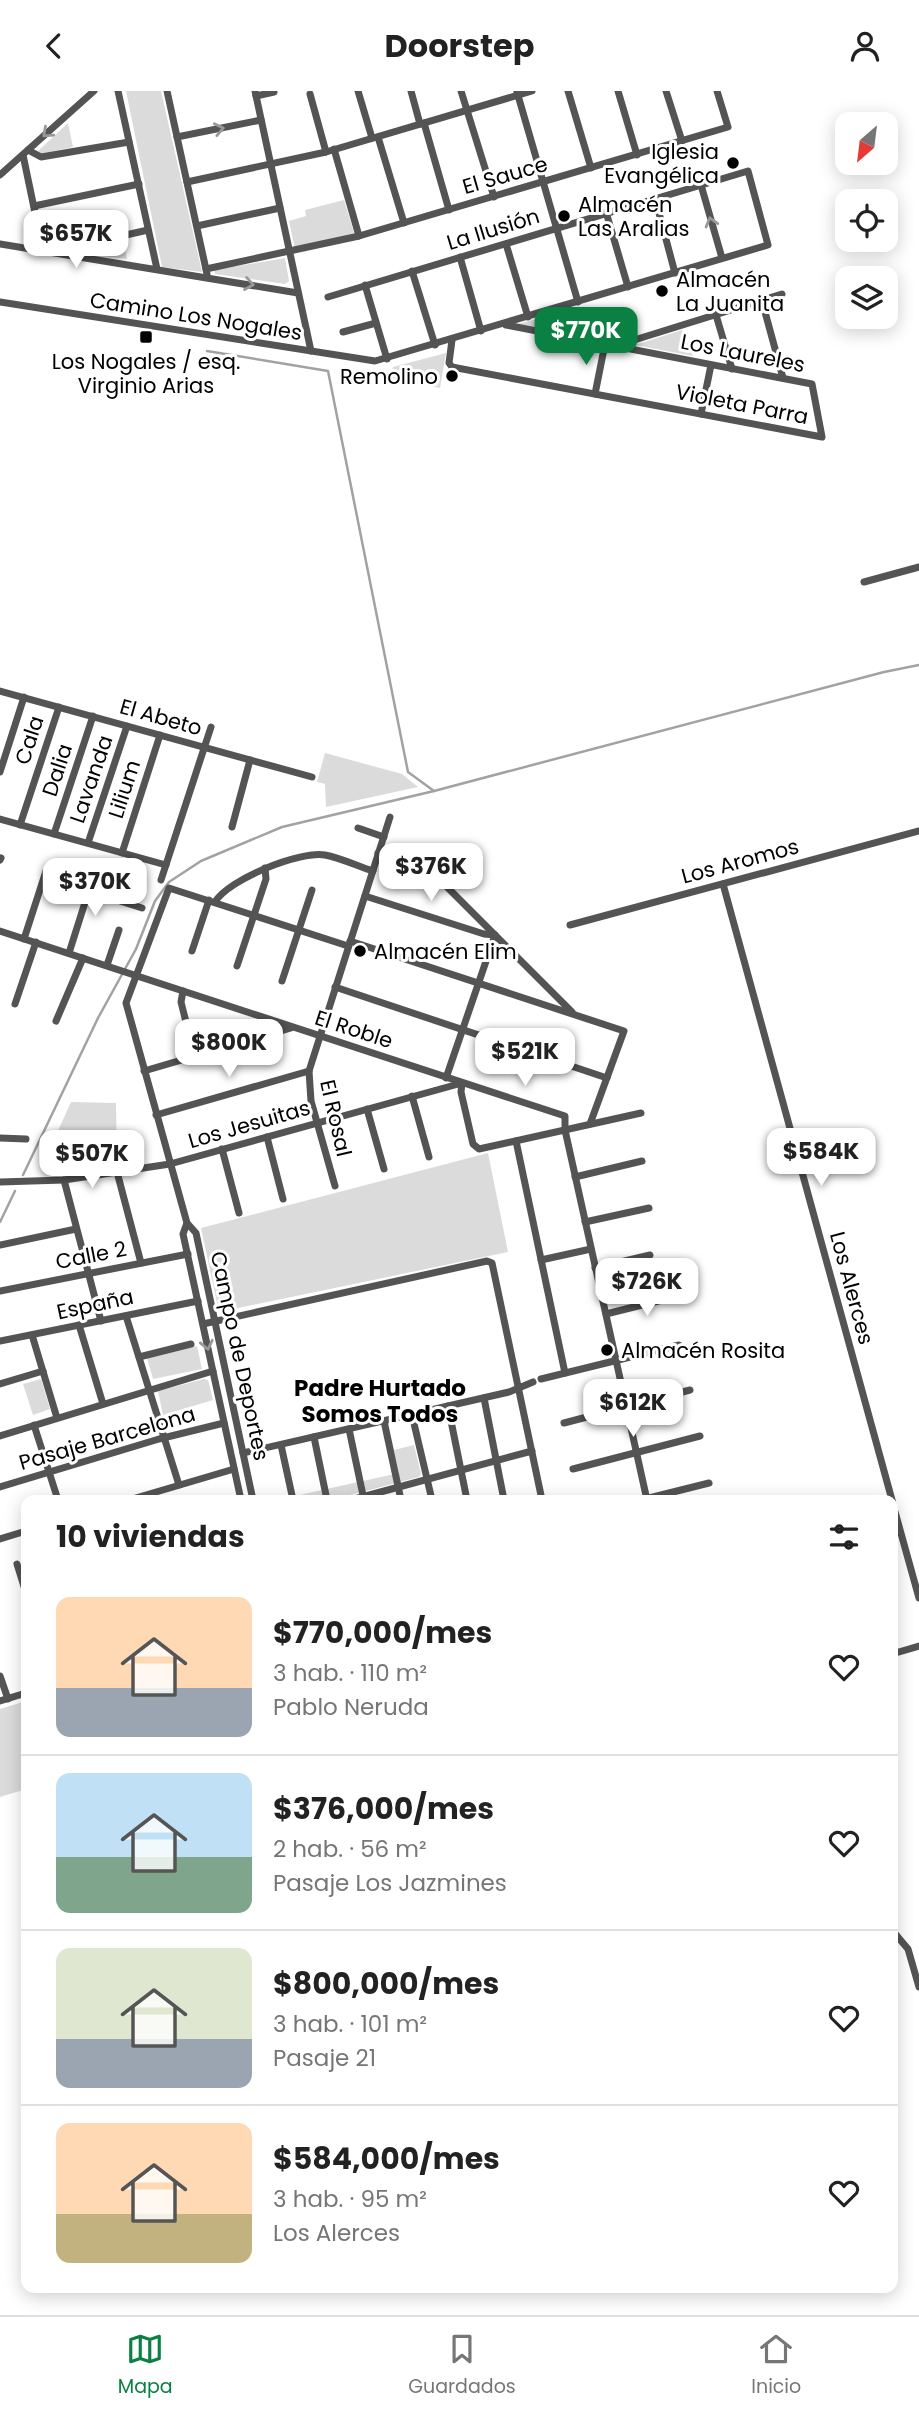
<!DOCTYPE html>
<html lang="es">
<meta charset="utf-8">
<style>
body{margin:0;font-family:Poppins,sans-serif;background:#f6f6f6;color:#222;height:100vh;display:flex;flex-direction:column;font-size:26px;white-space:nowrap}
*{box-sizing:border-box;margin:0}
p{font-size:23px;color:#767676}
.icon{flex:none;width:38px;height:38px;fill:none;stroke:currentColor;stroke-width:2;stroke-linecap:round;stroke-linejoin:round}
.map{position:relative;flex:1;overflow:hidden}
.side{position:absolute;left:21px;top:1404px;width:877px;height:798px;display:flex;flex-direction:column;background:#fff;border-radius:14px;box-shadow:0 4px 18px #0003}
.side>*{flex:none}
.needle{width:46px;rotate:208deg}
.fabs{position:absolute;left:835px;top:21px;display:grid;gap:14px}
.fabs a{display:grid;place-items:center;width:63px;height:63px;border-radius:14px;background:#fff;box-shadow:0 4px 18px #0003;font-size:35px}
.price{position:absolute;translate:-50% -60px;padding:0 16px;border-radius:14px;background:#fff;color:#222;font-size:23px;line-height:46px;filter:drop-shadow(0 2px 4px #0008)}
.price::after{content:'';position:absolute;left:50%;top:42px;width:21px;height:16px;margin-left:-10px;background:inherit;clip-path:polygon(0 0,100% 0,50% 100%)}
.price.active{background:#0b8043;color:#fff}
ul{padding:0;list-style:none}
li{display:flex;align-items:center;gap:21px;height:175px;padding:0 35px}
li+li{border-top:2px solid #e0e0e0}
li span{display:grid;place-items:center;flex:none;width:196px;height:140px;border-radius:14px;color:#555}
li>.icon{margin-inline-start:auto}
span .icon{width:84px;height:84px;fill:#fffc;stroke-width:1}
li b{font-size:30px}
h2{display:flex;justify-content:space-between;align-items:center;height:84px;padding:0 35px;font-size:30px}
header{display:flex;justify-content:space-between;align-items:center;height:91px;padding:0 35px;background:#fff;font-size:32px;font-weight:700}
.dock{display:flex;justify-content:space-around;align-items:center;height:98px;border-top:2px solid #e0e0e0;background:#fff;font-size:19px;color:#767676}
.dock a{display:grid;justify-items:center;gap:4px}
.dock .active{color:#0b8043}
.map>svg:first-child{display:block}
.green{fill:#dbdbdb}
.lines{fill:none;stroke-linecap:round;stroke-linejoin:round}
.stream{stroke:#a2a2a2;stroke-width:2.5}
.minor{stroke:#545454;stroke-width:7}
.oneway{stroke:#989898}
.poi-dot{fill:#000;stroke:#fff;stroke-width:2.5}
.labels{text-anchor:middle;dominant-baseline:central;stroke-width:6;stroke-linejoin:round;paint-order:stroke}
.poi-label{font-size:21px;fill:#000;stroke:#fff;text-anchor:start}
.street-label{font-size:21px;fill:#000;stroke:#fff}
.neighbourhood-label{font-size:23px;font-weight:bold;fill:#000;stroke:#fff}
</style>
<header><svg class="icon" aria-label="back" viewBox="0 0 24 24"><path d="M15 5l-7 7 7 7"/></svg>Doorstep<svg class="icon" aria-label="person" viewBox="0 0 24 24"><circle cx="12" cy="8" r="4"/><path d="M4 21q1-7 8-7t8 7"/></svg></header>
<div class="map">
<svg width="919" height="2224" viewBox="0 0 919 2224">
<rect width="100%" height="100%" fill="#fff"/>
<g class="green">
<path d="M126 0H161L202 181 162 176Z"/>
<path d="M68 32 73 56 39 63 38 60Z"/>
<path d="M344 109 354 142 295 158 289 130 306 125 305 119Z"/>
<path d="M123 148 127 168 103 165 94 160 81 163 84 155Z"/>
<path d="M285 167 289 190 285 193 215 183 214 179Z"/>
<path d="M567 220 573 240 517 233Z"/>
<path d="M682 239 693 265 635 254Z"/>
<path d="M446 262 440 297 390 287 393 276Z"/>
<path d="M325 662 402 683 418 696 326 716 325 693 317 691Z"/>
<path d="M71 1011 116 1012 117 1075 53 1085 47 1082 44 1071Z"/>
<path d="M488 1062 508 1161 219 1221 201 1137Z"/>
<path d="M197 1255 202 1278 153 1288 147 1267Z"/>
<path d="M41 1288 50 1318 33 1324 23 1293Z"/>
<path d="M204 1288 208 1289 213 1309 163 1324 158 1300Z"/>
<path d="M414 1354 421 1383 419 1386 331 1409H296L295 1405 399 1382 394 1359Z"/>
<path d="M26 1610V1698L0 1706V1618Z"/>
</g>
<g class="lines">
<g class="stream">
<path d="M207 260 328 280 408 681 434 700"/>
<path d="M23 1084 98 927 136 858 155 810 169 791 201 770 282 736 434 700 884 581 919 574"/>
<path d="M0 1131 15 1100"/>
</g>
<g class="minor">
<path d="M118 0 157 178"/>
<path d="M167 0 207 183"/>
<path d="M255 0 311 260"/>
<path d="M358 0 372 47"/>
<path d="M411 0 420 33"/>
<path d="M461 0 494 106"/>
<path d="M568 0 591 77"/>
<path d="M618 0 637 64"/>
<path d="M666 0 682 50"/>
<path d="M517 1 578 211"/>
<path d="M310 3 326 61"/>
<path d="M256 5 274 1"/>
<path d="M424 32 449 119"/>
<path d="M177 46 261 29"/>
<path d="M378 46 404 132"/>
<path d="M334 58 359 145"/>
<path d="M28 59 41 66 129 51"/>
<path d="M23 64 43 160"/>
<path d="M0 84 94 0"/>
<path d="M187 91 326 61 532 0"/>
<path d="M701 94 722 167"/>
<path d="M655 107 675 182"/>
<path d="M34 115 139 93"/>
<path d="M606 121 628 196"/>
<path d="M197 135 280 117"/>
<path d="M0 153 298 202"/>
<path d="M506 153 528 226"/>
<path d="M55 160 148 139"/>
<path d="M460 166 481 240"/>
<path d="M206 178 359 145 728 36 717 0"/>
<path d="M412 180 435 254"/>
<path d="M365 194 387 268"/>
<path d="M762 210 783 287"/>
<path d="M0 211 375 270 768 154 748 80 328 206"/>
<path d="M716 224 732 278"/>
<path d="M343 241 376 232"/>
<path d="M452 249 449 272 452 276 822 346 812 293 506 234"/>
<path d="M615 255 782 203"/>
<path d="M595 303 605 253"/>
<path d="M701 323 711 274"/>
<path d="M864 491 919 476"/>
<path d="M0 600 312 686"/>
<path d="M0 681 24 606"/>
<path d="M0 728 166 774"/>
<path d="M20 734 59 616"/>
<path d="M232 736 250 669"/>
<path d="M358 737 384 746"/>
<path d="M54 743 93 625"/>
<path d="M88 752 127 635"/>
<path d="M122 762 160 644"/>
<path d="M378 762 434 783 572 921"/>
<path d="M0 769 1 767"/>
<path d="M161 789 211 636"/>
<path d="M723 793 892 1409"/>
<path d="M89 800 142 817"/>
<path d="M365 805 484 843 495 844 446 987"/>
<path d="M215 811C229 788 299 760 325 764 341 767 357 775 373 780"/>
<path d="M570 834 919 740"/>
<path d="M0 840 565 1025V1039L647 1409"/>
<path d="M24 848 46 780"/>
<path d="M350 850 624 940 590 1033"/>
<path d="M192 860 209 809"/>
<path d="M69 862 94 783"/>
<path d="M107 874 119 839"/>
<path d="M237 875 266 788 265 777"/>
<path d="M282 890 312 799"/>
<path d="M335 896 607 987"/>
<path d="M183 900 181 911 187 935"/>
<path d="M15 913 36 851"/>
<path d="M56 930 83 867"/>
<path d="M144 980 291 937"/>
<path d="M412 1005 429 1066"/>
<path d="M367 1018 384 1078"/>
<path d="M156 1024 309 980"/>
<path d="M267 1046 283 1108"/>
<path d="M0 1047 26 1048"/>
<path d="M516 1050 565 1282"/>
<path d="M222 1058 239 1122"/>
<path d="M117 1081 141 1172"/>
<path d="M575 1086 642 1070"/>
<path d="M64 1089 101 1230"/>
<path d="M0 1091 64 1089 170 1073 462 992 461 1001 473 1053 479 1058 641 1022"/>
<path d="M335 1095 311 1010 309 980 390 726"/>
<path d="M585 1131 649 1117"/>
<path d="M187 1132 183 1143 241 1409"/>
<path d="M0 1154 76 1138"/>
<path d="M541 1169 591 1158"/>
<path d="M595 1177 650 1164"/>
<path d="M0 1200 188 1163"/>
<path d="M606 1223 666 1208"/>
<path d="M126 1225 179 1394"/>
<path d="M203 1233 487 1170 492 1172 542 1409"/>
<path d="M79 1234 103 1313"/>
<path d="M32 1244 57 1327"/>
<path d="M0 1250 198 1210"/>
<path d="M139 1266 191 1253"/>
<path d="M541 1288 679 1254"/>
<path d="M0 1293 43 1280"/>
<path d="M484 1307 504 1409"/>
<path d="M448 1315 467 1409"/>
<path d="M412 1324 432 1409"/>
<path d="M384 1330 401 1409"/>
<path d="M564 1332 690 1299"/>
<path d="M34 1334 58 1409"/>
<path d="M349 1338 364 1409"/>
<path d="M0 1345 213 1280"/>
<path d="M314 1346 327 1409"/>
<path d="M281 1354 293 1409"/>
<path d="M243 1362 509 1301 533 1291"/>
<path d="M573 1378 700 1345"/>
<path d="M0 1396 159 1348 224 1332"/>
<path d="M645 1408 709 1392"/>
<path d="M129 1409 234 1378"/>
<path d="M253 1409 196 1142 187 1132 126 912 169 797 348 855"/>
<path d="M351 1409 532 1360"/>
<path d="M892 1410 919 1507"/>
<path d="M0 1448 26 1440"/>
<path d="M17 1473 26 1502"/>
<path d="M892 1563 919 1555"/>
<path d="M0 1585 8 1608"/>
<path d="M0 1610 26 1602"/>
<path d="M892 1839 908 1858 919 1896"/>
</g>
</g>
<defs><path id="oneway-chevron" d="M-2-3.5L2.5 0L-2 3.5" fill="none" stroke-width="1.6" stroke-linecap="round" stroke-linejoin="round" transform="scale(1.75)"/></defs>
<g class="oneway">
<use href="#oneway-chevron" transform="translate(219 38) rotate(-12)"/>
<use href="#oneway-chevron" transform="translate(47 42) rotate(138)"/>
<use href="#oneway-chevron" transform="translate(711 131) rotate(-106)"/>
<use href="#oneway-chevron" transform="translate(249 193) rotate(9)"/>
<use href="#oneway-chevron" transform="translate(207 1254) rotate(78)"/>
</g>
<g class="poi-dot">
<circle cx="733" cy="72" r="7"/>
<circle cx="564" cy="125" r="7"/>
<circle cx="662" cy="200" r="7"/>
<rect x="139" y="239" width="14" height="14" rx="3.5"/>
<circle cx="452" cy="285" r="7"/>
<circle cx="360" cy="860" r="7"/>
<circle cx="607" cy="1259" r="7"/>
</g>
<g class="labels">
<g class="poi-label">
<text x="719" y="60" text-anchor="end">Iglesia<tspan x="719" dy="24">Evangélica</tspan></text>
<text x="578" y="113">Almacén<tspan x="578" dy="24">Las Aralias</tspan></text>
<text x="676" y="188">Almacén<tspan x="676" dy="24">La Juanita</tspan></text>
<text x="146" y="270" text-anchor="middle">Los Nogales / esq.<tspan x="146" dy="24">Virginio Arias</tspan></text>
<text x="438" y="285" text-anchor="end">Remolino</text>
<text x="374" y="860">Almacén Elim</text>
<text x="621" y="1259">Almacén Rosita</text>
</g>
<g class="street-label">
<text transform="translate(505 84) rotate(-16)">El Sauce</text>
<text transform="translate(493 138) rotate(-17)">La Ilusión</text>
<text transform="translate(196 225) rotate(9)">Camino Los Nogales</text>
<text transform="translate(743 262) rotate(11)">Los Laureles</text>
<text transform="translate(742 313) rotate(11)">Violeta Parra</text>
<text transform="translate(161 626) rotate(16)">El Abeto</text>
<text transform="translate(29 649) rotate(-72)">Cala</text>
<text transform="translate(57 679) rotate(-72)">Dalia</text>
<text transform="translate(91 688) rotate(-71)">Lavanda</text>
<text transform="translate(124 698) rotate(-72)">Lilium</text>
<text transform="translate(740 770) rotate(-15)">Los Aromos</text>
<text transform="translate(354 938) rotate(18)">El Roble</text>
<text transform="translate(336 1027) rotate(77)">El Rosal</text>
<text transform="translate(249 1033) rotate(-16)">Los Jesuitas</text>
<text transform="translate(91 1164) rotate(-11)">Calle 2</text>
<text transform="translate(852 1197) rotate(75)">Los Alerces</text>
<text transform="translate(95 1213) rotate(-12)">España</text>
<text transform="translate(240 1265) rotate(78)">Campo de Deportes</text>
<text transform="translate(107 1347) rotate(-16)">Pasaje Barcelona</text>
</g>
<g class="neighbourhood-label">
<text x="380" y="1297">Padre Hurtado<tspan x="380" dy="26">Somos Todos</tspan></text>
</g>
</g>
</svg>
<div class="fabs">
<a><svg class="needle" viewBox="-14 -14 28 28"><path d="M0-13l5 13h-10z" fill="#e53935"/><path d="M0 13l5-13h-10z" fill="#767676"/></svg></a>
<a><svg class="icon" aria-label="locate" viewBox="0 0 24 24"><circle cx="12" cy="12" r="6"/><path d="M12 2v4M12 18v4M2 12h4M18 12h4"/></svg></a>
<a><svg class="icon" aria-label="layers" viewBox="0 0 24 24"><path d="M12 4l9 5-9 5-9-5zM3 14l9 5 9-5"/></svg></a>
</div>
<b class="price" style="left:76px;top:179px">$657K</b>
<b class="price active" style="left:586px;top:276px">$770K</b>
<b class="price" style="left:431px;top:812px">$376K</b>
<b class="price" style="left:95px;top:827px">$370K</b>
<b class="price" style="left:229px;top:988px">$800K</b>
<b class="price" style="left:525px;top:997px">$521K</b>
<b class="price" style="left:821px;top:1097px">$584K</b>
<b class="price" style="left:92px;top:1099px">$507K</b>
<b class="price" style="left:647px;top:1227px">$726K</b>
<b class="price" style="left:633px;top:1348px">$612K</b>
<section class="side">
<h2>10 viviendas<svg class="icon" aria-label="filters" viewBox="0 0 24 24"><path d="M4 7h16M4 17h16"/><circle cx="9" cy="7" r="2"/><circle cx="15" cy="17" r="2"/></svg></h2>
<ul>
<li><span style="background:linear-gradient(#ffd9b3 65%,#9aa5b1 0)"><svg class="icon" aria-label="home" viewBox="0 0 24 24"><path d="M3 11l9-7 9 7M6 9v11h12V9"/></svg></span><div><b>$770,000/mes</b><p>3 hab. · 110 m²</p><p>Pablo Neruda</p></div><svg class="icon" aria-label="heart" viewBox="0 0 24 24"><path d="M12 20l-8-8c-3-5 5-10 8-4 3-6 11-1 8 4z"/></svg></li>
<li><span style="background:linear-gradient(#bfe0f5 60%,#7fa58c 0)"><svg class="icon" aria-label="home" viewBox="0 0 24 24"><path d="M3 11l9-7 9 7M6 9v11h12V9"/></svg></span><div><b>$376,000/mes</b><p>2 hab. · 56 m²</p><p>Pasaje Los Jazmines</p></div><svg class="icon" aria-label="heart" viewBox="0 0 24 24"><path d="M12 20l-8-8c-3-5 5-10 8-4 3-6 11-1 8 4z"/></svg></li>
<li><span style="background:linear-gradient(#dfe7d0 65%,#9aa5b1 0)"><svg class="icon" aria-label="home" viewBox="0 0 24 24"><path d="M3 11l9-7 9 7M6 9v11h12V9"/></svg></span><div><b>$800,000/mes</b><p>3 hab. · 101 m²</p><p>Pasaje 21</p></div><svg class="icon" aria-label="heart" viewBox="0 0 24 24"><path d="M12 20l-8-8c-3-5 5-10 8-4 3-6 11-1 8 4z"/></svg></li>
<li><span style="background:linear-gradient(#ffd9b3 65%,#c2b280 0)"><svg class="icon" aria-label="home" viewBox="0 0 24 24"><path d="M3 11l9-7 9 7M6 9v11h12V9"/></svg></span><div><b>$584,000/mes</b><p>3 hab. · 95 m²</p><p>Los Alerces</p></div><svg class="icon" aria-label="heart" viewBox="0 0 24 24"><path d="M12 20l-8-8c-3-5 5-10 8-4 3-6 11-1 8 4z"/></svg></li>
</ul>
</section>
</div>
<nav class="dock">
<a class="active"><svg class="icon" aria-label="map" viewBox="0 0 24 24"><path d="M3 6l6-2 6 2 6-2v14l-6 2-6-2-6 2zM9 4v14M15 6v14"/></svg>Mapa</a>
<a><svg class="icon" aria-label="saved" viewBox="0 0 24 24"><path d="M7 4h10v16l-5-4-5 4z"/></svg>Guardados</a>
<a><svg class="icon" aria-label="home" viewBox="0 0 24 24"><path d="M3 11l9-7 9 7M6 9v11h12V9"/></svg>Inicio</a>
</nav>
